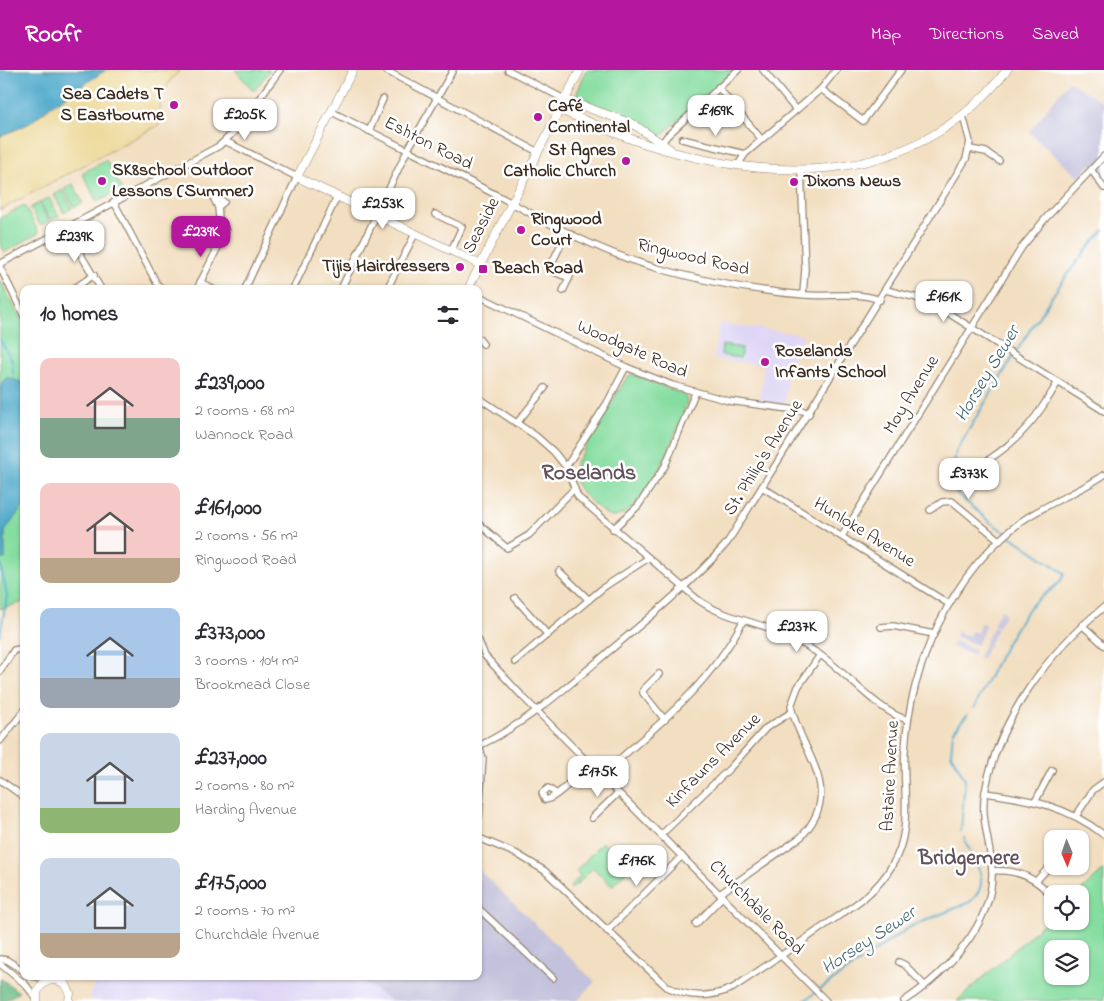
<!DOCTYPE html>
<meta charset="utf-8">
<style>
body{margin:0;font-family:"Indie Flower",sans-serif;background:#f7f7f7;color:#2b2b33;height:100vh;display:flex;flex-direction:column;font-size:19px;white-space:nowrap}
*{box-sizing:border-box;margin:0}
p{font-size:16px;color:#7c7c81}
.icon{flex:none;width:28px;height:28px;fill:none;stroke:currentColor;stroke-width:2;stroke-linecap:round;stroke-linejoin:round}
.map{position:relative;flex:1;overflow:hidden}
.drawer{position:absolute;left:20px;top:215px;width:462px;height:695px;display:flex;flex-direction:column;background:#fff;border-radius:10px;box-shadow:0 1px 4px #0004}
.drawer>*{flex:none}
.needle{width:32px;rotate:178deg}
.tools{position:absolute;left:1044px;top:760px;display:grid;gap:10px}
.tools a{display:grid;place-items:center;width:45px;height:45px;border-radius:10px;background:#fff;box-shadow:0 1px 4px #0004;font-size:25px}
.price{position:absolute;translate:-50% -42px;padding:0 11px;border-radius:10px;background:#fff;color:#222;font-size:16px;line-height:32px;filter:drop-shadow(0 1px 2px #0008)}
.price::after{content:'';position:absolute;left:50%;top:30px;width:15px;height:11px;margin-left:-8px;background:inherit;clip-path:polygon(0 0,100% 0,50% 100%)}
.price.selected{background:#b5179e;color:#fff}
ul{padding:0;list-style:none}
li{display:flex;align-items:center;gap:15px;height:125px;padding:0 20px}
li span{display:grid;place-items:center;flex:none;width:140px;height:100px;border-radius:10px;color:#555}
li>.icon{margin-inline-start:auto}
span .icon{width:60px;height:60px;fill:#fffc;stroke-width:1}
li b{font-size:21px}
h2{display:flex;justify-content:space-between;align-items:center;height:60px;padding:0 20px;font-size:21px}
header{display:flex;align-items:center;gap:30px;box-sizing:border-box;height:70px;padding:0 25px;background:#b5179e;color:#fff}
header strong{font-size:24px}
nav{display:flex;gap:28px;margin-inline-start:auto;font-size:18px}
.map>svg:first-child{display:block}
.built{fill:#ded5f5}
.industrial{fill:#c3c1db}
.green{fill:#86dda0;stroke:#60845f;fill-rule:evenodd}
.forest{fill:#6cbc86;stroke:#547352}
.sand{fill:#eeda9e;stroke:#94825e}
.water{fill:#4ba8ca;stroke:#436974}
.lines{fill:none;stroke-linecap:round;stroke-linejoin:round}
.stream{stroke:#4ba8ca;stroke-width:2}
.minor-casing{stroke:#96846f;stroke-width:8}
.major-casing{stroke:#96846f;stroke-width:9}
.minor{stroke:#fff;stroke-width:5.5}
.major{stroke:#fff;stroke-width:8}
.poi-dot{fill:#b5179e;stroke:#fff;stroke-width:2}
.labels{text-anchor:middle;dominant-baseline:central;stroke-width:5;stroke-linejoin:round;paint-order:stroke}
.poi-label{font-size:18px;font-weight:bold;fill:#3b2a1e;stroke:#fff;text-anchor:start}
.street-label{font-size:18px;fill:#3b2a1e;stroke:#fff}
.water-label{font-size:19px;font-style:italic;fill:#42636b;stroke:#fff}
.district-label{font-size:22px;font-weight:bold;fill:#62525b;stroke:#fff}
</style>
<header>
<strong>Roofr</strong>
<nav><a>Map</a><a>Directions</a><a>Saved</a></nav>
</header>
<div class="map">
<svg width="1104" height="931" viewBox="0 0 1104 931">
<rect width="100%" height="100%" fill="#fff"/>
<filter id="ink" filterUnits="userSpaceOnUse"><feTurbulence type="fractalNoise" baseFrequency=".02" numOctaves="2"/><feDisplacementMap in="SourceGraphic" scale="10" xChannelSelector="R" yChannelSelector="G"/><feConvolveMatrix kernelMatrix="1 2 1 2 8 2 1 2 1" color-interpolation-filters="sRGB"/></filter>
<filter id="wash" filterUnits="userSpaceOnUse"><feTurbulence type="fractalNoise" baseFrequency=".0096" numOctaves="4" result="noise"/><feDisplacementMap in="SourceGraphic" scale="20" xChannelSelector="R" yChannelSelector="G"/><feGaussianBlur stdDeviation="1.12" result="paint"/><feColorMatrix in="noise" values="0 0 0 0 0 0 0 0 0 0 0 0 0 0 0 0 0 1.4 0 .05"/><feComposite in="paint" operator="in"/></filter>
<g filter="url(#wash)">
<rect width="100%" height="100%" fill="#f2dec0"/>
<g class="built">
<path d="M719 253 804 265 788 299 785 334 759 332 764 295 714 289Z"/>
<path d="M99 906H355L391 931H94L89 926Z"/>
</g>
<g class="industrial">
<path d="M1069 11 1104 33V112L1098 100 1091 94 1079 108 1029 62Z"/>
<path d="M1001 540 1006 544 997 558 993 555Z"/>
<path d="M981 552 986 555 977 575 955 566 957 561 969 566 971 561 977 563Z"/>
<path d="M993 557 997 559 982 589 978 587Z"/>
<path d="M954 571 975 580 973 585 952 577Z"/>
<path d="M479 800 595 912 577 931H391L355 906H479Z"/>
</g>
<g class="green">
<path d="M235 0H270L254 21Z"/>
<path d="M586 0H734L660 67 637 52 576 26Z"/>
<path d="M106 90 122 119 97 132 82 103Z"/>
<path d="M73 114 83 133 74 137 64 119Z"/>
<path d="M62 120 72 138 64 143 54 125Z"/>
<path d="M49 128 59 146 50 150 40 132Z"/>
<path d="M39 133 49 151 40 155 30 138Z"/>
<path d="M24 135 39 163 5 182 0 174V148Z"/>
<path d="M0 210 24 255V532L0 539Z"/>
<path d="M722 275 742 278 740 288 721 285Z"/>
<path d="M632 304 685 325 687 332C678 358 645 449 611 447 605 445 600 440 595 435 581 423 571 414 575 394L627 307Z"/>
<path d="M602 772 629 799 612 816 593 798 572 819 570 817 580 806 576 801Z"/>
<path d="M1104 800V931H957L1052 846V851H1080V824H1077ZM1052 879H1080V906H1052Z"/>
</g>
<path class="forest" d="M0 908 19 922 4 931H0Z"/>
<path class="sand" d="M43 0H181C163 13 159 34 159 55L0 140V34Z"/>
<g class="water">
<path d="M0 0H106L51 36 30 53 0 67Z"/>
<path d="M7 307 24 313V435L5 461V489H0V315Z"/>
</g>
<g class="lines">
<g class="stream">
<path d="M0 270 12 290 13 304"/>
<path d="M0 491 7 526 0 565"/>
<path d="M974 638C991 604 1008 566 1031 536 1039 525 1062 517 1064 503L990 452 956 423 951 410 956 382C977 345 1000 308 1023 271 1048 232 1072 194 1104 160"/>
<path d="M961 761 965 709 951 684 953 662 967 645"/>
<path d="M819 920 910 857 970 832C995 810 972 791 964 768"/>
<path d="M804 931 815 923"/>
</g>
</g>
</g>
<g filter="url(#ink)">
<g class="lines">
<defs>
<g id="minor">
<path d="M385 0 538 82"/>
<path d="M508 0 566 30"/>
<path d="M763 0 796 40"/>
<path d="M718 17 762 70"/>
<path d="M821 19 863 51 901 0"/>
<path d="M332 42C391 72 450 101 508 131 559 159 603 183 660 199 707 212 756 221 805 225 829 227 858 221 880 230"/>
<path d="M369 61 383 29"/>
<path d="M682 69 745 84"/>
<path d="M225 71 297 107 245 219"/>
<path d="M659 77 667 66 738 0"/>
<path d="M970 79 986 82 999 91"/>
<path d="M738 95 745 84 821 19 836 0"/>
<path d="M801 99 805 199 803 224"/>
<path d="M1092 101 1104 118"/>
<path d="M114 132 157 214 163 219"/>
<path d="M435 144 462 157 451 181"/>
<path d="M66 159 101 219"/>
<path d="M566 164 551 195 554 202 569 208"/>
<path d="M0 194 219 76 237 59 280 0"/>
<path d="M0 197 24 246"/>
<path d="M200 212 213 219"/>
<path d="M73 219 94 205"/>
<path d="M197 219 226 161 219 148 218 137 224 132 217 127 214 129 218 137"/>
<path d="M293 219 337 127"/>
<path d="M341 219 407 81 453 0"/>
<path d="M387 219 415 164"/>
<path d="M886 220 929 231 1104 341"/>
<path d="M563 221 571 204"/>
<path d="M479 226 626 297 672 315 729 331 804 341 809 344"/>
<path d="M479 269 483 274"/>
<path d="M479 328 536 366 554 382 566 397 578 427 697 529C720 546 745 549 771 559 788 565 804 574 819 584 846 602 878 642 908 650"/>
<path d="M517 353 545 318"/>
<path d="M988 390C1022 368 1038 346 1058 312"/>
<path d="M566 397 607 333 626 297"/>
<path d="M762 417 949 534"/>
<path d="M930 440 942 432 952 431 1000 471"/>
<path d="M479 454 507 478 529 465 573 420"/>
<path d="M613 459 638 436 665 396 695 323"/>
<path d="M842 466 1022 177 1045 149 1104 86"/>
<path d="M559 501 589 530"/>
<path d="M515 528 548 565"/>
<path d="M1082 555 1104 575"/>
<path d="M881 557 893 556 934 564"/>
<path d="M479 571 485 586 522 626 826 931"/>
<path d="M515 592 604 517 647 489"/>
<path d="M0 601 14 580 20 579 24 582"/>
<path d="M659 604 643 620V623L665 650"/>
<path d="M0 671 24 641"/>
<path d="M479 676C528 652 566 618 607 583 649 548 691 514 727 473L966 89 970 72 963 46"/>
<path d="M601 705C654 659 710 615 743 551"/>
<path d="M0 710 24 727"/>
<path d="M985 723C1029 729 1068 736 1104 765"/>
<path d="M557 724 548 718 542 723 545 730C557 729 580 702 589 693"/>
<path d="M1036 730 1052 700"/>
<path d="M479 746 483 688 479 676"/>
<path d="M1076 746 1093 720 1104 712"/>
<path d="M592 748 618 723"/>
<path d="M661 765 730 698 766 658 792 642"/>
<path d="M479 768 517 784 545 801 667 917C690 928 710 928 733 918 764 897 794 877 824 856 848 839 876 824 891 797 914 761 902 720 905 680 910 594 952 503 1022 451 1047 433 1078 423 1104 405"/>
<path d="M992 801C1017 799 1037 808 1052 827"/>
<path d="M1036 811 1052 794"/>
<path d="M721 823 801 767C846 719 801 684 791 636L798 617 820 585"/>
<path d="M479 839 553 908"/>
<path d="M696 854 723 826"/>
<path d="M607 861 682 786"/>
<path d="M0 889 7 890 24 901"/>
<path d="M899 892 905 895 925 916"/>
<path d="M0 894 25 914 36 928"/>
<path d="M33 906 50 910"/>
<path d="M904 931C945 904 994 854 992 801 991 774 980 749 985 722 998 649 1048 582 1104 537"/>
</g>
<g id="major">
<path d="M353 0 297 107 479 194"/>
<path d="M566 30 633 54 670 79"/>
<path d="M560 40C590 52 619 66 649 75 779 115 916 116 1007 0"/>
<path d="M468 219 580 0"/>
<path d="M37 931C35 913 52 904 66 915L70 923 69 931"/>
</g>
</defs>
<use href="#minor" class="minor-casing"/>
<use href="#major" class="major-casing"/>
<use href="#minor" class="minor"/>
<use href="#major" class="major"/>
</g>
</g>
<g class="poi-dot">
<circle cx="174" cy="35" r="5"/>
<circle cx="538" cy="47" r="5"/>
<circle cx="626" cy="91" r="5"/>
<circle cx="102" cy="111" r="5"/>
<circle cx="794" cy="112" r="5"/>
<circle cx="521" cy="160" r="5"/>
<circle cx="460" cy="197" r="5"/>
<rect x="478" y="194" width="10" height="10" rx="2.5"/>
<circle cx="765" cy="292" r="5"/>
</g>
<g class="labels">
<g class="poi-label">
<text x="164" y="25" text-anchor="end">Sea Cadets T<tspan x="164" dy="21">S Eastbourne</tspan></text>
<text x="548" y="37">Café<tspan x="548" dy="21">Continental</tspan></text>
<text x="616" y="81" text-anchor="end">St Agnes<tspan x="616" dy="21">Catholic Church</tspan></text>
<text x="112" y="101">SK8school Outdoor<tspan x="112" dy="21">Lessons (Summer)</tspan></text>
<text x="804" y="112">Dixons News</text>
<text x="531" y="150">Ringwood<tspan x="531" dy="21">Court</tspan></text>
<text x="450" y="197" text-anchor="end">Tijis Hairdressers</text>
<text x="493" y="199">Beach Road</text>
<text x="775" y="282">Roselands<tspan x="775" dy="21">Infants' School</tspan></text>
</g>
<g class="street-label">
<text transform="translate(428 74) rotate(27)">Eshton Road</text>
<text transform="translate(482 156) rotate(-63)">Seaside</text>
<text transform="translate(693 188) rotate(13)">Ringwood Road</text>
<text transform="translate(632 280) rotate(24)">Woodgate Road</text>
<text transform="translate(912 325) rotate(-58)">Moy Avenue</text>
<text transform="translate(764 388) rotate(-58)">St. Philip's Avenue</text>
<text transform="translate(864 463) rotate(32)">Hunloke Avenue</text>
<text transform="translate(714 691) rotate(-45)">Kinfauns Avenue</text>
<text transform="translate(891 706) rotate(-87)">Astaire Avenue</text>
<text transform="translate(756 838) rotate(45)">Churchdale Road</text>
</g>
<g class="water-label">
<text transform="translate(988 304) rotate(-59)">Horsey Sewer</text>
<text transform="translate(869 871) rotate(-33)">Horsey Sewer</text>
</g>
<g class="district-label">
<text x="589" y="404">Roselands</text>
<text x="969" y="789">Bridgemere</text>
</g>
</g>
</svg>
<div class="tools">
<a><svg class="needle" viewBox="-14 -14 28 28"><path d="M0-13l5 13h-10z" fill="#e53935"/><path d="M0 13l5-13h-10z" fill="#7c7c81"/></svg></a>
<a><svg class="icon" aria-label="locate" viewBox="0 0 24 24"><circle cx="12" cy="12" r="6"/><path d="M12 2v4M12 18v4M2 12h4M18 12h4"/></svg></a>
<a><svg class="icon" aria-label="layers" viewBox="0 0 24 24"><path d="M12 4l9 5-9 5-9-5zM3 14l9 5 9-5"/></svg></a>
</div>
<b class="price" style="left:716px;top:67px">£169K</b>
<b class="price" style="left:245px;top:71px">£205K</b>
<b class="price" style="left:383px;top:160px">£253K</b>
<b class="price selected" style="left:201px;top:188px">£239K</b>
<b class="price" style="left:75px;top:193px">£239K</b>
<b class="price" style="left:944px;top:253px">£161K</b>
<b class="price" style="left:969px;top:430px">£373K</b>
<b class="price" style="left:797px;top:583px">£237K</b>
<b class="price" style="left:598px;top:728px">£175K</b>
<b class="price" style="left:637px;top:817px">£176K</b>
<section class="drawer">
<h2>10 homes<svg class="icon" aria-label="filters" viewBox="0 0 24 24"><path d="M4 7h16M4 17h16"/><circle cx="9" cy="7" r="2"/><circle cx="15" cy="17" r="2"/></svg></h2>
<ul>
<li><span style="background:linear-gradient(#f6c9c9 60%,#7fa58c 0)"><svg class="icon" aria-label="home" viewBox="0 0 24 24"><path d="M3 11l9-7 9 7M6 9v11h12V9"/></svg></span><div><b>£239,000</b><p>2 rooms · 68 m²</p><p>Wannock Road</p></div></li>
<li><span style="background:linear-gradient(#f6c9c9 75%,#b9a48a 0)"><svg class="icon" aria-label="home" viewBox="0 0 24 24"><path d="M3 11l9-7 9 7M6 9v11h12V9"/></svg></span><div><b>£161,000</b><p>2 rooms · 56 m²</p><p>Ringwood Road</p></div></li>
<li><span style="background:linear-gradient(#a9c7e8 70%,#9aa5b1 0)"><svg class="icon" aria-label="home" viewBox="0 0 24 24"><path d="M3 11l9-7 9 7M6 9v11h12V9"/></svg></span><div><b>£373,000</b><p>3 rooms · 104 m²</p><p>Brookmead Close</p></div></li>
<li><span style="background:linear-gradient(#c9d6e8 75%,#8fb573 0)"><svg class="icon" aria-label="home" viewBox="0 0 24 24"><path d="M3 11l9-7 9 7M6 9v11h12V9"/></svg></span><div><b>£237,000</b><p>2 rooms · 80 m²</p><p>Harding Avenue</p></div></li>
<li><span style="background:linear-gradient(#c9d6e8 75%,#b9a48a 0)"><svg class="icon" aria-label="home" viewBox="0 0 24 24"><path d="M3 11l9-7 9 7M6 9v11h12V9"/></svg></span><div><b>£175,000</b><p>2 rooms · 70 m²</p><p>Churchdale Avenue</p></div></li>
</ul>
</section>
</div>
